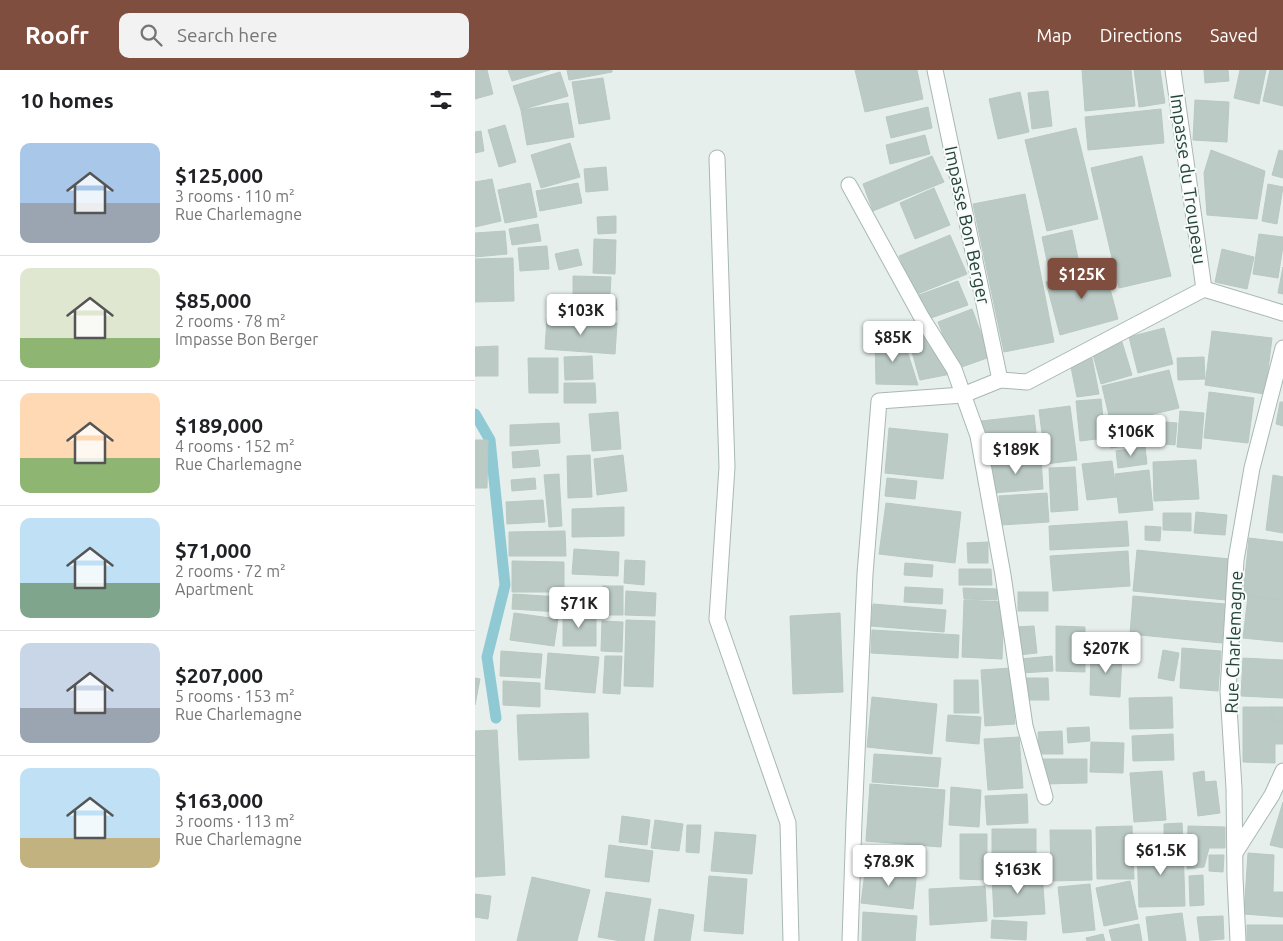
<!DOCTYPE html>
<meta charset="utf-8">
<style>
body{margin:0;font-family:Ubuntu,sans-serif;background:#f2f2f2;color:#202124;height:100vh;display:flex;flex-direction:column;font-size:19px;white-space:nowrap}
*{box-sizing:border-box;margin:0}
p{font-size:16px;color:#757577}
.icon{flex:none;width:28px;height:28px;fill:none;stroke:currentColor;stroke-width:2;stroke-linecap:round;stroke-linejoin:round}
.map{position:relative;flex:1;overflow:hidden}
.sheet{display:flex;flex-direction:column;background:#fff;width:475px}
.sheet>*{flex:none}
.price{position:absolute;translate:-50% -42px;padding:0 11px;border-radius:5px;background:#fff;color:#222;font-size:16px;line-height:32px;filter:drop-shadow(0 1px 2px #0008)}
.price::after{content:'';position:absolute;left:50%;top:30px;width:15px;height:11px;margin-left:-8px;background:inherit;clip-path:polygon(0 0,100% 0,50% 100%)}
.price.current{background:#7f4e3f;color:#fff}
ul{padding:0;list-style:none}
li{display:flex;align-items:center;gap:15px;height:125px;padding:0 20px}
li+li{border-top:1px solid #e0e0e0}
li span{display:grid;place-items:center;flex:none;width:140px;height:100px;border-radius:10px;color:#555}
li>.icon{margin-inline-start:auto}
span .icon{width:60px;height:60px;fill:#fffc;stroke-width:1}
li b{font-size:21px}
h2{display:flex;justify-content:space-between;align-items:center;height:60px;padding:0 20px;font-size:21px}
header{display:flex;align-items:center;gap:30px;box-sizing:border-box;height:70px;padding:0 25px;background:#7f4e3f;color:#fff}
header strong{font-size:24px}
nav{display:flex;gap:28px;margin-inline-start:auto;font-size:18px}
.search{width:350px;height:45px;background:#f2f2f2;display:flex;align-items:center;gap:12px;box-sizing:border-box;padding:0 18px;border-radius:10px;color:#757577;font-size:19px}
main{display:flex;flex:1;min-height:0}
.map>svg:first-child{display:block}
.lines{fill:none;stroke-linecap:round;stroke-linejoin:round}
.stream{stroke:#8ec9d4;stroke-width:11}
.building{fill:#bbcac4;stroke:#b8c9c2}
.street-casing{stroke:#a8b8b2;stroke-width:17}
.street{stroke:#fff;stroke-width:15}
.labels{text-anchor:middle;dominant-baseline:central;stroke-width:4;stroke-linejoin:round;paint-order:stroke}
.street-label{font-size:18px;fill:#24423a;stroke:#f7fbf9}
</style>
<header>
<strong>Roofr</strong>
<div class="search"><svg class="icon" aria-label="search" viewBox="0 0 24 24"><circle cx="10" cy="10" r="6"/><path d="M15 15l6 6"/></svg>Search here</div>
<nav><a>Map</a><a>Directions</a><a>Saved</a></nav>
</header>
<main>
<section class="sheet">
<h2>10 homes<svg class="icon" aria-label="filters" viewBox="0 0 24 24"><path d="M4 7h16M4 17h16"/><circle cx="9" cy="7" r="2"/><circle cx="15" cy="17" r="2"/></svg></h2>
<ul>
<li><span style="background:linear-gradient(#a9c7e8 60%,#9aa5b1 0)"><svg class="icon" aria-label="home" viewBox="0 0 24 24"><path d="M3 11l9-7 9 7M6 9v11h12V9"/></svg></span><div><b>$125,000</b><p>3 rooms · 110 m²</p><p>Rue Charlemagne</p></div></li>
<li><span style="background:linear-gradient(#dfe7d0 70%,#8fb573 0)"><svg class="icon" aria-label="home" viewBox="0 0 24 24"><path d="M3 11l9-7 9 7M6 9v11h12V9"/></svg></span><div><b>$85,000</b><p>2 rooms · 78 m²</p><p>Impasse Bon Berger</p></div></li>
<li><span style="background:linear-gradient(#ffd9b3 65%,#8fb573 0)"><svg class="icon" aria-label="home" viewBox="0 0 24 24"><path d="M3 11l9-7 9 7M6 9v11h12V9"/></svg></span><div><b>$189,000</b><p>4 rooms · 152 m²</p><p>Rue Charlemagne</p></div></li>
<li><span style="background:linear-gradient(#bfe0f5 65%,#7fa58c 0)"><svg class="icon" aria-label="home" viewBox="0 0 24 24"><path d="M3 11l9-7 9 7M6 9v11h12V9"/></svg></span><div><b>$71,000</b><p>2 rooms · 72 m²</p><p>Apartment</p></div></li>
<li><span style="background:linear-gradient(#c9d6e8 65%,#9aa5b1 0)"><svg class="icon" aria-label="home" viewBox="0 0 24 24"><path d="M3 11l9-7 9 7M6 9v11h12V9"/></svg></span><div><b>$207,000</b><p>5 rooms · 153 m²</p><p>Rue Charlemagne</p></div></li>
<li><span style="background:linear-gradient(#bfe0f5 70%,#c2b280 0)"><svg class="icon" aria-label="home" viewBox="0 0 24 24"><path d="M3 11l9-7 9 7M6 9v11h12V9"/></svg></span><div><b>$163,000</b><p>3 rooms · 113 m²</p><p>Rue Charlemagne</p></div></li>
</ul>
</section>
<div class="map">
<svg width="808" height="871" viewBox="0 0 808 871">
<rect width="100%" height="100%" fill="#e6efeb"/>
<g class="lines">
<path class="stream" d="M0 344 15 370 30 515 12 587 21 648"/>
</g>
<g class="building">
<path d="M0 0H12L18 24 0 29Z"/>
<path d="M33 0H75L37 11Z"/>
<path d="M92 0H137V2L94 10Z"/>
<path d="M380 0H442L448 29 390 42Z"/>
<path d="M607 0H656L660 36 610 41Z"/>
<path d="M659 0H685L690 33 664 37Z"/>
<path d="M729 0H753L754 11 730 13Z"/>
<path d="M765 0H791L784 34 759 28Z"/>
<path d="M795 0H808V36L788 31Z"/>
<path d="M85 2 93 26 46 40 38 16Z"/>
<path d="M128 8 135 49 104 54 97 12Z"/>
<path d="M573 21 577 56 557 59 553 23Z"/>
<path d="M545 22 554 62 523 69 514 29Z"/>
<path d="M720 30 754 32 752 72 718 70Z"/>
<path d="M93 33 99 67 52 75 46 40Z"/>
<path d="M453 37 457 58 416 68 411 47Z"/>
<path d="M686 39 689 73 613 80 610 47Z"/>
<path d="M30 55 41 92 24 97 13 60Z"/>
<path d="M601 58 623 149 572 161 550 70Z"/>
<path d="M6 61 9 81 0 83V62Z"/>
<path d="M450 65 455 84 415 94 411 75Z"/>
<path d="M95 73 105 107 66 118 56 85Z"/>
<path d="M736 80 790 101 782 149 732 145 729 103Z"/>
<path d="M804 80 808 81V108L797 105Z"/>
<path d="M457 86 469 112 398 141 388 114Z"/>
<path d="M667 86 696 206 644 218 616 98Z"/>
<path d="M131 97 133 120 111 122 109 99Z"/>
<path d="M17 109 26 151 0 157V112Z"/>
<path d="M55 113 62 147 30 153 23 120Z"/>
<path d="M103 113 107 133 65 141 61 121Z"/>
<path d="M793 114 808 117 802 154 787 151Z"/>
<path d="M459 118 475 155 440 169 425 133Z"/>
<path d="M550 124 579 272 529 282 498 134Z"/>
<path d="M141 146V163L123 164 122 147Z"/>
<path d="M63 154 66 171 37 175 34 159Z"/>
<path d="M597 160 605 198 575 205 567 167Z"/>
<path d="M30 161 32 184 0 187V163Z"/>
<path d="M784 164 808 167V176L803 208 778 204Z"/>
<path d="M475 165 492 204 440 225 424 186Z"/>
<path d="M119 169 141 170 140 204 118 203Z"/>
<path d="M72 176 74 199 45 201 43 178Z"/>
<path d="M103 179 107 195 84 200 80 184Z"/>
<path d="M747 179 779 187 772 219 740 212Z"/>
<path d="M38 188 39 231 0 232V189Z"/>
<path d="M629 196 643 249 585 265 571 212Z"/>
<path d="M808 197V224L803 223Z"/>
<path d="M98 206 136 207 135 224H98Z"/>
<path d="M483 211 493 235 453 249 444 225Z"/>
<path d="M121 228H141L142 240 121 241Z"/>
<path d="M497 239 515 287 481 299 463 252Z"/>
<path d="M72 248 142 253 140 284 70 279Z"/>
<path d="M689 258 698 294 663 303 654 267Z"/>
<path d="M737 261 797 268 790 324 730 315Z"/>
<path d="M453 265 476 304 445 310 433 268Z"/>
<path d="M428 268 443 315 401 314 400 269Z"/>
<path d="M647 272 657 305 626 314 617 281Z"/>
<path d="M23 276V306H0V277Z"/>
<path d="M117 286 118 309 90 310 89 287Z"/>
<path d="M729 287 730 309 703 310 702 288Z"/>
<path d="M53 288H83V323H54Z"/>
<path d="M617 288 624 324 602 327 595 292Z"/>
<path d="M694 300 704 338 636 354 627 316Z"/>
<path d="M89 313H120L121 333H89Z"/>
<path d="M734 322 779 328 773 373 729 368Z"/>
<path d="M626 329 630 368 605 371 601 331Z"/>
<path d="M805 332H808V356L801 354Z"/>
<path d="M595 336 602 390 571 394 564 340Z"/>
<path d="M705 341 729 343 726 379 702 377Z"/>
<path d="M143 342 146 379 117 381 114 344Z"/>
<path d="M559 345 563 379 510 386 506 351Z"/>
<path d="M678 351 702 353 700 375 676 373Z"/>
<path d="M84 353 85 373 35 376V355Z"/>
<path d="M669 355 672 372 636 378 633 361Z"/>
<path d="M414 358 473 364 468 409 410 403Z"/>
<path d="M0 370H13L12 418H0Z"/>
<path d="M670 377 672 394 643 398 641 381Z"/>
<path d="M63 380 65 396 38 398 37 382Z"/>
<path d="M115 385 117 427 93 428 92 386Z"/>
<path d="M148 385 152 421 122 425 119 389Z"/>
<path d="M566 388 568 419 517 423 514 392Z"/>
<path d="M721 390 724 429 679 431 678 392Z"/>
<path d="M637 391 642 427 612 430 607 394Z"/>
<path d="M600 397 603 440 576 442 574 398Z"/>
<path d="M674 400 678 440 644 443 640 404Z"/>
<path d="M84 404 87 456 74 457 69 405Z"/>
<path d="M798 405 808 407V463L791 460Z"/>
<path d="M60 408 61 419 37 421 36 410Z"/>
<path d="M412 408 442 411 440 429 410 426Z"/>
<path d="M572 423 574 452 526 455 524 426Z"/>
<path d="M68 430 70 452 32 454 31 432Z"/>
<path d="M411 433 486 442 480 493 404 484Z"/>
<path d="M149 437V466L97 467V439Z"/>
<path d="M721 442 752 445 750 465 719 463Z"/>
<path d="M688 443H716V461L688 460Z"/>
<path d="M652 451 654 476 575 480 574 456Z"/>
<path d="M670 456 686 457 685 471 670 470Z"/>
<path d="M90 461 91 486H34V462Z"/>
<path d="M774 468 808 472V530L768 526Z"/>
<path d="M513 472V493H493L492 473Z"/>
<path d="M99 479 144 482 143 506 97 504Z"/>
<path d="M662 480 755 489 751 530 658 521Z"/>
<path d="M653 481 655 516 578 521 575 486Z"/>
<path d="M150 490 170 491 169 515 149 513Z"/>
<path d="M37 491 89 492V522H37Z"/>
<path d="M430 493 458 495 457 507 429 505Z"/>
<path d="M484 499H516L517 515H484Z"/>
<rect x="128" y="516" width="20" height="29"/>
<path d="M430 517 468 519 467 534 429 532Z"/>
<path d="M488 518 522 519V530L489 529Z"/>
<path d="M151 521 181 523 180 546 150 545Z"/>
<rect x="543" y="522" width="30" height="19"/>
<path d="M38 524 85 527 84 542 37 539Z"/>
<path d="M658 526 750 534 747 573 655 564Z"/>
<path d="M773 526 808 530V572L768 568Z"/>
<path d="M489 530 529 532 527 589 487 587Z"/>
<path d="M398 534 471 540 469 562 396 556Z"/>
<rect x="88" y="542" width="33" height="34"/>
<path d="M39 543 83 549 79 576 35 570Z"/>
<path d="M365 543 368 622 318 624 315 546Z"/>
<path d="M151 550 180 551 178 617 149 616Z"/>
<path d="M127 551 148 552 147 582 126 581Z"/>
<path d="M559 556 562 583 543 585 540 557Z"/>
<path d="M581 556 610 557V602L581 601Z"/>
<path d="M397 560 484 565 483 588 396 583Z"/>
<path d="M707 578 746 581 743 621 705 618Z"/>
<path d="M688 580 704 583 699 611 683 608Z"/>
<path d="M26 581 67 584 65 608 25 606Z"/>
<path d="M616 582 647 584 645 627 615 625Z"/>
<path d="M73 583 124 587 120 623 70 619Z"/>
<path d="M130 586H147L145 624 128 623Z"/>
<path d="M577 586 578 601 546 603 545 589Z"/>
<path d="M768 588 808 590V628L766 626Z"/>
<path d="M536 598 540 654 510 656 506 600Z"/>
<path d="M0 608 5 609 0 635Z"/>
<path d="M551 608H573L574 630H552Z"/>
<path d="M479 610H503L504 643H479Z"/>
<path d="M28 611 65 613V637L28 635Z"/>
<path d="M397 627 462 634 457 684 392 677Z"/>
<path d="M697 627 698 658 655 659 654 628Z"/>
<path d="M768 637H797V652H808V674H800V693L768 692Z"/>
<rect x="797" y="637" width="11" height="15"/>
<path d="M113 643 114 688 44 690 42 645Z"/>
<path d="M473 645 506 647 504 674 471 671Z"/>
<path d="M614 657 615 671 593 673 592 658Z"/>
<path d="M22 660 30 805 0 807V661Z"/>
<path d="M587 661 588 684H564L563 662Z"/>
<path d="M698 664 699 690 658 691 657 666Z"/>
<path d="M544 667 548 718 513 720 509 669Z"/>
<path d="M616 672 649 673 648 703 615 702Z"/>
<path d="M399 684 466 688 463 717 397 712Z"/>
<path d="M567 689H612V713L567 714Z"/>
<path d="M687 701 691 750 659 752 655 703Z"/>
<path d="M729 701 730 712 741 711 745 743 723 746 718 703Z"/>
<path d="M395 714 470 720 466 777 391 771Z"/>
<path d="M476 717 506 720 504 757 474 755Z"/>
<path d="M552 724 553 753 512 755 510 726Z"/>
<path d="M808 732V778L795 775Z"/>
<path d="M147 746 175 750 172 775 144 772Z"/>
<path d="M180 750 208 754 204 781 176 778Z"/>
<path d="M707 753 708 773H689V754Z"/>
<path d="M212 755H226L224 783 211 782Z"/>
<path d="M657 756 659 809H622L621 757Z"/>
<path d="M713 756 750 757V778H734L729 797 712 799Z"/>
<rect x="517" y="759" width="44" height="37"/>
<path d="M575 760H616L617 810 576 811Z"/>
<path d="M240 762 281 765 277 804 236 801Z"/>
<path d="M485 764H512V810L485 809Z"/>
<path d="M134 775 178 781 174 812 130 807Z"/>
<path d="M708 775 710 836 664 837 662 776Z"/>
<path d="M773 783 799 785 798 822H808V847L769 844Z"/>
<path d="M734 785H749L748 802 734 801Z"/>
<path d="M391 795 442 800 438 839 386 833Z"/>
<path d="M567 802 570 844 519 847 517 805Z"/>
<path d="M728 805 729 835 715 836 714 806Z"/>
<path d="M234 806 272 809 268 864 229 861Z"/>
<path d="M57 807 115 820 102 871H42Z"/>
<path d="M655 811 663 849 629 856 621 818Z"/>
<path d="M615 814 620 860 588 863 583 817Z"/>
<path d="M510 816 512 851 455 855 454 819Z"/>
<path d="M131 822 176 829 169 871H146L123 867Z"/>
<path d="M0 824 16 826 13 849 0 847Z"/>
<path d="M184 839 219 845 215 871H179Z"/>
<path d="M388 842 442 846 440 871H387Z"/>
<path d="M707 843 711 871H674L671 847Z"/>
<path d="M748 846 749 869 725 871 722 847Z"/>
<path d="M517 850 552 852 551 870 516 868Z"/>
<path d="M664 854 667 871H637L634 860Z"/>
<rect x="772" y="855" width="36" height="16"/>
<path d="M628 864 630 871H612L611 868Z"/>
</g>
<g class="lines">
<defs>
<g id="street">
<path d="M460 0 525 310"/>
<path d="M698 0 729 219"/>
<path d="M242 88 252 397 242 549 313 753 316 871"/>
<path d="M374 115 447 248 479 299 503 366 528 505 550 656 570 727"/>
<path d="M760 783 797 725 808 701"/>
<path d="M375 871 379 751 390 504 404 331 488 325 525 310 552 312 729 219 808 243"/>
<path d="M763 871 760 808 759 718 753 621 761 490 777 398 808 278"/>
</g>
</defs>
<use href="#street" class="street-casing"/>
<use href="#street" class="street"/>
</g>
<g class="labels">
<g class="street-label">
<text transform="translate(714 109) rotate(82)">Impasse du Troupeau</text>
<text transform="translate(493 155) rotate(78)">Impasse Bon Berger</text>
<text transform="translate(758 572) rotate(-88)">Rue Charlemagne</text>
</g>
</g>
</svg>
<b class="price current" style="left:607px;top:230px">$125K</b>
<b class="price" style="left:106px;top:266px">$103K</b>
<b class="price" style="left:418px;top:293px">$85K</b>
<b class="price" style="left:656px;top:387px">$106K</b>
<b class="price" style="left:541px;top:405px">$189K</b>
<b class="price" style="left:104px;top:559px">$71K</b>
<b class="price" style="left:631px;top:604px">$207K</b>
<b class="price" style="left:686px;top:806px">$61.5K</b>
<b class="price" style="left:414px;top:817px">$78.9K</b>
<b class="price" style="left:543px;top:825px">$163K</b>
</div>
</main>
